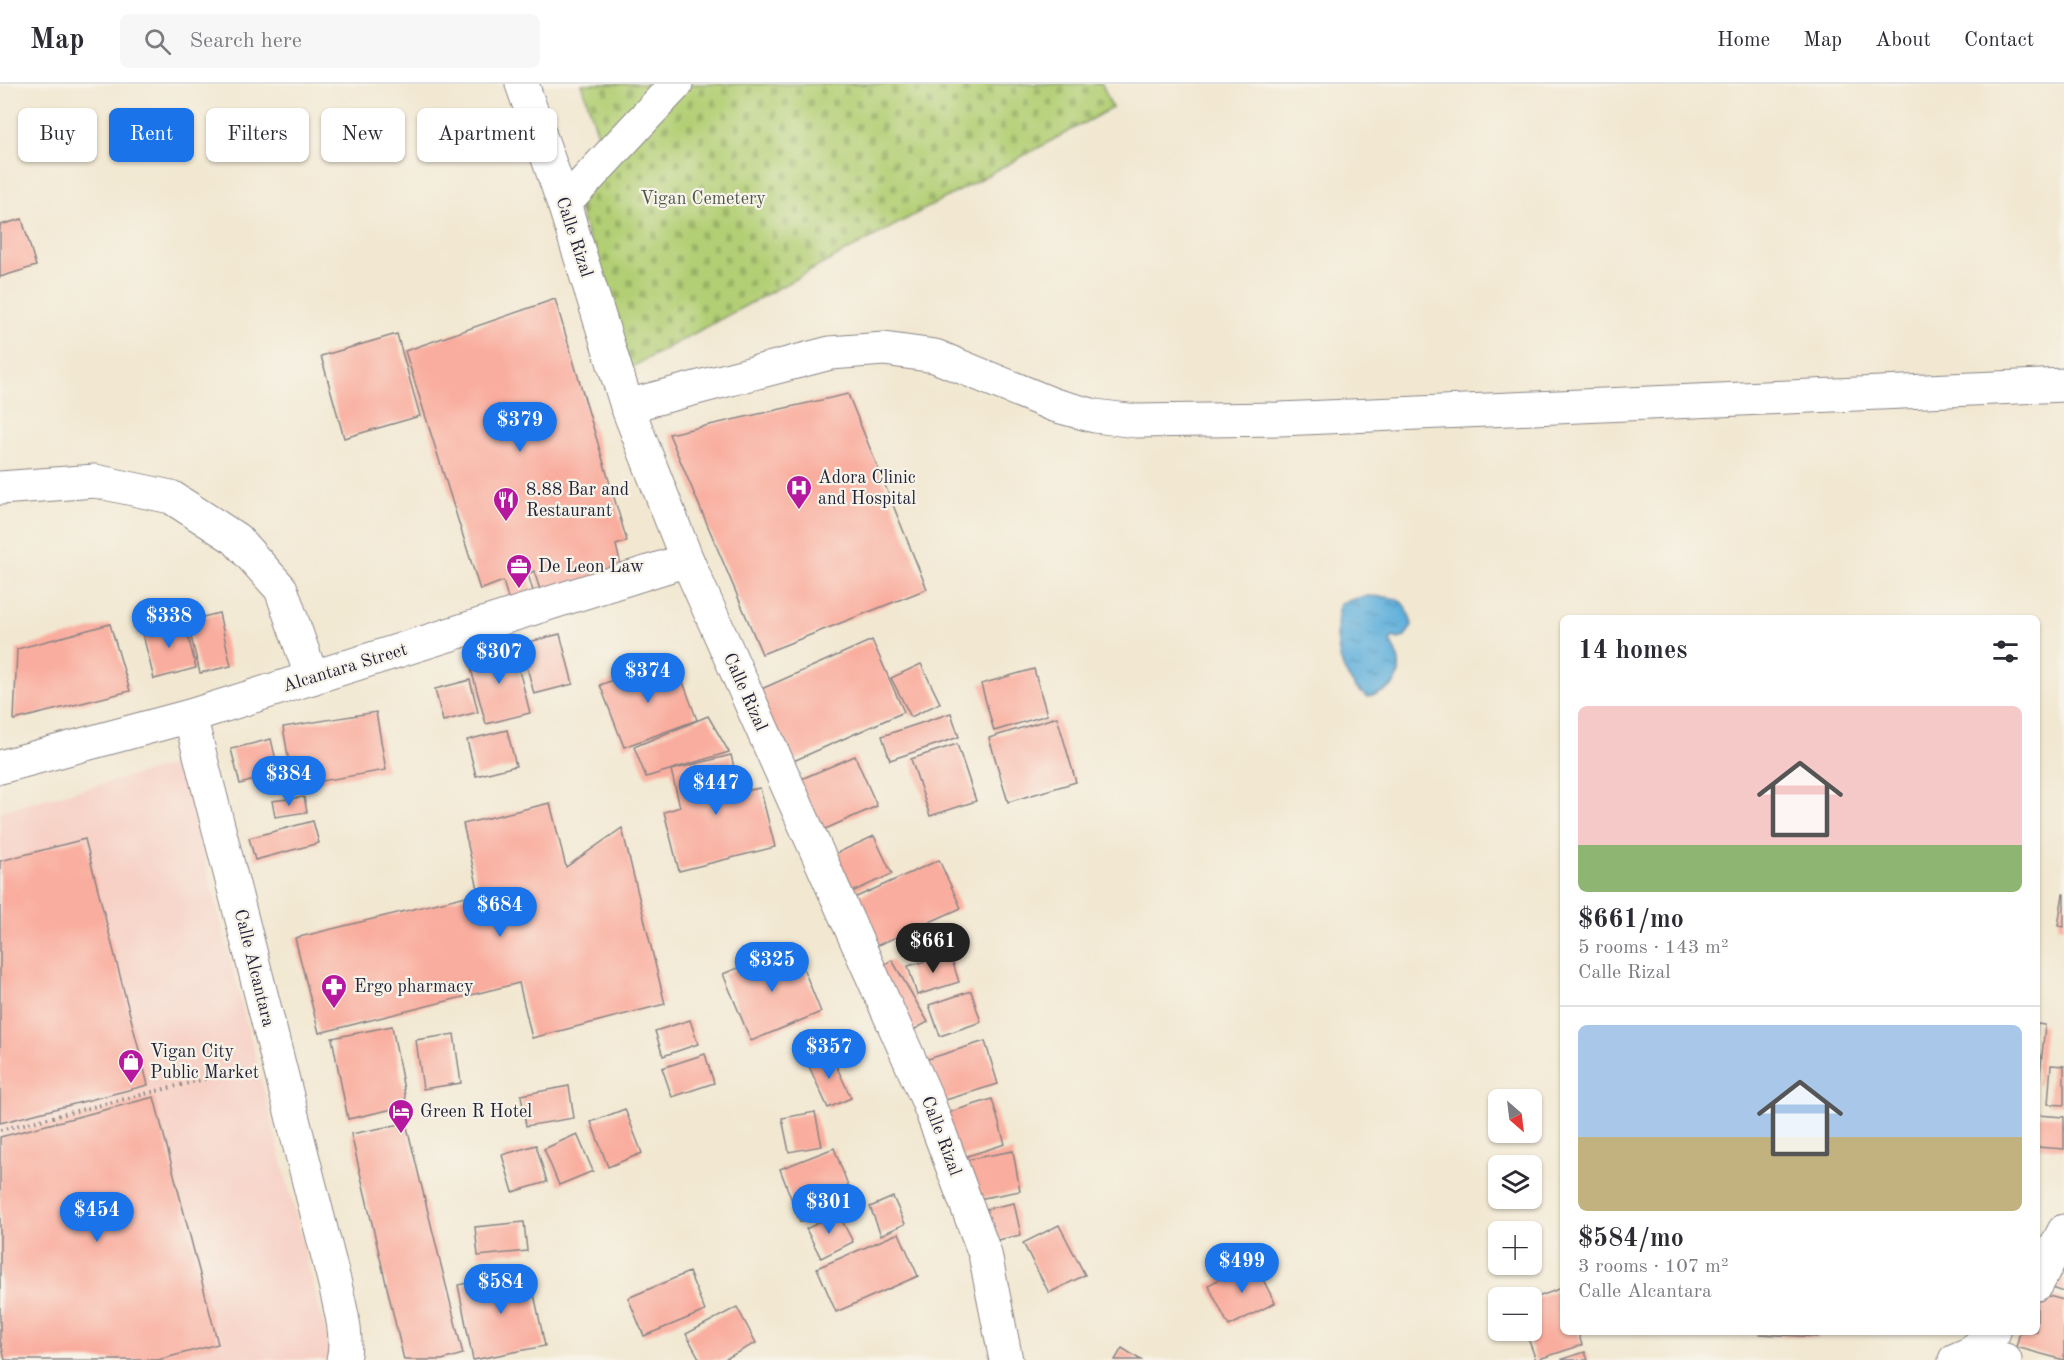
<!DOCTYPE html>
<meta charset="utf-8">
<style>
body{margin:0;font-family:"Old Standard TT",serif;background:#f7f7f7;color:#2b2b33;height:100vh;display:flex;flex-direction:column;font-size:22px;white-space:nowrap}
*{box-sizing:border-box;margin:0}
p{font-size:20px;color:#7c7c81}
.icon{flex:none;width:33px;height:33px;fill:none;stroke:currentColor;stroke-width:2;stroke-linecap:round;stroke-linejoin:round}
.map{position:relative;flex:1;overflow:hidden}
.details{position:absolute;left:1560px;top:531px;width:480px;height:720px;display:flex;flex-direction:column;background:#fff;border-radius:9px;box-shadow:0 2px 4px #0004}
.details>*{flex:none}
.top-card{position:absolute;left:18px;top:24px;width:570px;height:54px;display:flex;gap:12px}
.needle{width:39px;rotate:152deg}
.controls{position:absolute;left:1488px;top:1005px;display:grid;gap:12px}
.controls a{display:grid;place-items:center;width:54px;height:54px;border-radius:9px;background:#fff;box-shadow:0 2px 4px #0004;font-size:30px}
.price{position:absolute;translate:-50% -51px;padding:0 14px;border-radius:21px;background:#1a73e8;color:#fff;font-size:20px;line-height:39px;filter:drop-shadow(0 2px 3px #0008)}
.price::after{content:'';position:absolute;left:50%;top:36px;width:18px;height:14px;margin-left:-9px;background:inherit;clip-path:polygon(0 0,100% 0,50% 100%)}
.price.selected{background:#222;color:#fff}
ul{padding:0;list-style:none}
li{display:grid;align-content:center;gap:12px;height:318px;padding:0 18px}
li+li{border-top:2px solid #e1e1e2}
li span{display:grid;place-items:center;height:186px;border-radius:9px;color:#555}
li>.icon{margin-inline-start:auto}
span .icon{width:108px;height:108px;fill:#fffc;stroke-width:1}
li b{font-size:26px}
h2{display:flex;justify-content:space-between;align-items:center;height:72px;padding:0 18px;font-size:26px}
.chip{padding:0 21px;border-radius:9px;background:#fff;box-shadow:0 2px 4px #0004;font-size:21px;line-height:54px}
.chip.selected{background:#1a73e8;color:#fff}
header{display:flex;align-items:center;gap:36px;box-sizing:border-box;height:84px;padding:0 30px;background:#fff;border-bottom:2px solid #e1e1e2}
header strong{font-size:28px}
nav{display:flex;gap:33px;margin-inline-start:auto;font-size:21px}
.search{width:420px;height:54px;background:#f7f7f7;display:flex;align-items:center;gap:15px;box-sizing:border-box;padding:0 21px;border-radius:9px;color:#7c7c81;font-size:22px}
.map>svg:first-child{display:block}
.built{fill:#f7d1c6}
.cemetery{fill:url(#cemetery-stones);stroke:#6a7858;stroke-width:1.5}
.water{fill:url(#water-ripples);stroke:#42698b;stroke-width:1.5}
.building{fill:#f9ad9e}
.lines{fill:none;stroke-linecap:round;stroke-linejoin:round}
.minor-casing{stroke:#8a8586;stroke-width:35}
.major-casing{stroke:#8a8586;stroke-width:35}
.path{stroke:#8a8586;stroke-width:4;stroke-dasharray:1.5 4.5;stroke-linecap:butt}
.minor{stroke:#fff;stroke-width:33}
.major{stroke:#fff;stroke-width:33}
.labels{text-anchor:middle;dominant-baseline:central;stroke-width:4.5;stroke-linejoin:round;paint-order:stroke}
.park-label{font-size:18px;fill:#4d564c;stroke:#f7f3e8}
.street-label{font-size:18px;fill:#22223b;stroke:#f7f3e8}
.poi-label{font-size:18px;fill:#22223b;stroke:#f7f3e8;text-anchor:start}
</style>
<header>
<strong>Map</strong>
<div class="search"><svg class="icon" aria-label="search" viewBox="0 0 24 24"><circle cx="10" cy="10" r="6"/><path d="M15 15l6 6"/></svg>Search here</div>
<nav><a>Home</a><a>Map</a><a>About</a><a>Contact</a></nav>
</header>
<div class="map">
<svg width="2064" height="1276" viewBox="0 0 2064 1276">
<defs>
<pattern id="cemetery-stones" width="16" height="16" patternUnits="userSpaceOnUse" patternTransform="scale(1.5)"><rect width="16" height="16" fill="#b2cf75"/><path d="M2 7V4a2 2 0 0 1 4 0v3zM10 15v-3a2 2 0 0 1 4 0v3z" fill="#99b166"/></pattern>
<pattern id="water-ripples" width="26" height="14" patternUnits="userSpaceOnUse" patternTransform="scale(1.5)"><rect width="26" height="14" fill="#61b0db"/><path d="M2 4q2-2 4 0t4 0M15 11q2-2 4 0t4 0" fill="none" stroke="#508fb3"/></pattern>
</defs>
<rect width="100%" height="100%" fill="#f7f3e8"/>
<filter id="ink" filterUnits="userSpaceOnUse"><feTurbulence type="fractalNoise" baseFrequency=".0167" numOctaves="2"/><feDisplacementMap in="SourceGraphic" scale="12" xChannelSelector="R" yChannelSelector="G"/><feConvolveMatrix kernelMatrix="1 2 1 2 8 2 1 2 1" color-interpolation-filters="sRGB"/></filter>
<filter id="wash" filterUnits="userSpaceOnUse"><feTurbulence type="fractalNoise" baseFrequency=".008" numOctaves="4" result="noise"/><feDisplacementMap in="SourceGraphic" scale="24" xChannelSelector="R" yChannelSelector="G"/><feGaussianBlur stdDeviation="1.35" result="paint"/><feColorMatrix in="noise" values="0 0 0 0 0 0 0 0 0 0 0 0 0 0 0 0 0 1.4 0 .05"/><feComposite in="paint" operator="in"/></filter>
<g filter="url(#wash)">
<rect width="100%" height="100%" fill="#f2e8d2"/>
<path class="built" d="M180 679 333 1276H0V727Z"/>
<path class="cemetery" d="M582 0H1102L1112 24 630 284 568 91 600 57Z"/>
<path class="water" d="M1365 512C1393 514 1405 509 1412 541L1405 553 1398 555 1394 553 1390 556C1393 563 1398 571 1399 578 1402 601 1386 609 1367 613 1362 609 1356 605 1353 600 1335 579 1335 544 1340 519Z"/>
<g id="blocks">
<g class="building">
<path d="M22 135 36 182 0 193V141Z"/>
<path d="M555 215 627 457 616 461 622 487 542 512 534 487 528 490 535 514 510 521 503 497 480 506 405 267Z"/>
<path d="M397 250 420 332 344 354 321 272Z"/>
<path d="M848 310 927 505 762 570 669 350Z"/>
<path d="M219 529 231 582 200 589 187 537Z"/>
<path d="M184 536 196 584 154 595 142 547Z"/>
<path d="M110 540 130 607 14 636 17 565Z"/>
<path d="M560 550 573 600 534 610 521 560Z"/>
<path d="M872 556 904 628 780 683 748 611Z"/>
<path d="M513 562 530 629 486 640 468 574Z"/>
<path d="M921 580 940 619 911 633 891 594Z"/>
<path d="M653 581 658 594 679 587 697 636 624 663 600 601Z"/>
<path d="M1034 585 1047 631 994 647 981 600Z"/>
<path d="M470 596 478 628 443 637 435 605Z"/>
<path d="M376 628 386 686 293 702 283 643Z"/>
<path d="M951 629 959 653 890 676 882 652Z"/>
<path d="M708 632 729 668 646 693 634 663Z"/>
<path d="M1057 633 1076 698 1008 718 989 654Z"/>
<path d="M507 646 516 682 476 692 467 656Z"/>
<path d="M271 655 279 689 240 700 231 665Z"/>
<path d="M957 660 976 717 930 732 911 675Z"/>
<path d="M731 671 740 708 760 704 775 763 679 787 664 728 680 723 671 686Z"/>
<path d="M855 672 877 722 814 750 792 699Z"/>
<path d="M304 713 307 728 275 733 272 717Z"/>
<path d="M550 719 566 783 622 744 665 920 532 954 519 899 319 949 295 854 479 809 463 740Z"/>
<path d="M313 737 319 759 255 776 249 754Z"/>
<path d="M874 752 892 790 843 812 826 774Z"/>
<path d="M85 755 148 1001 0 1039V777Z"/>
<path d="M939 776 961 824 865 867 843 819Z"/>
<path d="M2063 810H2064V843L2058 842Z"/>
<path d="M794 861 821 928 751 957 723 890Z"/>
<path d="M950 870 959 898 917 911 908 882Z"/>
<path d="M892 876 928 938 908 949 873 887Z"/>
<path d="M971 907 981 938 940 952 929 921Z"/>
<path d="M690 936 698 960 663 972 655 947Z"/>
<path d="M2037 940 2045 941 2039 1001H2037Z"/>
<path d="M392 942 407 1022 348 1035 332 954Z"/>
<path d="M454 950 461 999 423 1005 416 956Z"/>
<path d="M985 957 998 1000 939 1018 925 976Z"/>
<path d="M830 968 851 1014 828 1024 807 978Z"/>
<path d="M705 970 714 999 672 1013 662 984Z"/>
<path d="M2051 981 2064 982V1021L2048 1020Z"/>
<path d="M569 1002 574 1034 526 1042 521 1011Z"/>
<path d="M154 1013 218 1260 158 1276H5L0 1256V1053Z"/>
<path d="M992 1015 1005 1060 958 1075 944 1030Z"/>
<path d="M625 1025 642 1069 608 1083 591 1038Z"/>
<path d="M815 1028 822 1062 789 1068 782 1034Z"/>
<path d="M2037 1031 2064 1033V1065L2037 1063Z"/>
<path d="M406 1039 463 1270 442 1276H404L351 1050Z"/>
<path d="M577 1050 593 1087 559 1101 544 1065Z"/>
<path d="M536 1061 547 1098 513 1108 502 1071Z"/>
<path d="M834 1064 854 1117 800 1138 780 1085Z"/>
<path d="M1013 1067 1020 1107 973 1116 965 1076Z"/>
<path d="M893 1113 905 1140 881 1151 870 1123Z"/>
<path d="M1014 1119 1021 1151 993 1157 986 1125Z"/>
<path d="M838 1129 853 1158 821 1174 806 1145Z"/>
<path d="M524 1138 527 1167 478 1172 475 1143Z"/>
<path d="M1059 1141 1085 1191 1049 1209 1023 1159Z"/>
<path d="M899 1149 918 1192 836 1228 817 1184Z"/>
<path d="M2064 1168V1208L2044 1201Z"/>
<path d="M1254 1178 1275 1219 1229 1242 1208 1201Z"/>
<path d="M529 1186 545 1262 473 1276 458 1201Z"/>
<path d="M689 1188 705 1227 644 1252 628 1214Z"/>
<path d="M1562 1204 1563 1248H1578L1582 1261 1536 1276 1525 1246H1532V1215Z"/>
<path d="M2037 1209 2064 1216V1276L2016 1263 2020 1248H2037Z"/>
<path d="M737 1223 756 1259 723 1276H700L686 1250Z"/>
<path d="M1760 1248H1819L1818 1253 1760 1250Z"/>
<path d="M1122 1264 1141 1276H1115Z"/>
<path d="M1585 1268 1588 1276H1562V1275Z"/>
</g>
</g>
</g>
<g filter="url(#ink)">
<use href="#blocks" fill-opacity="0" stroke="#8a8586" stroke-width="1.5"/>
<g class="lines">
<defs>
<g id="minor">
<path d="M564 120 676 0"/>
<path d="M627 322 830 269 884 265 935 272 1054 321 1095 332 1136 337 1280 335 2064 301"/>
<path d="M0 404 95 397 171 413 236 455 281 505 312 594"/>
<path d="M190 632 335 1200C340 1224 349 1252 343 1276"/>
<path d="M0 683 190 632 687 476"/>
<path d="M2037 1200 2064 1147"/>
<path d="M1971 1269 2005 1276"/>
<path d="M1955 1276 1971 1269 1994 1248"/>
</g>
<path id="major" d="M522 0 564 120 627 322 687 476 927 1015 985 1170 1006 1276"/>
</defs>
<use href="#minor" class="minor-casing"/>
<use href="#major" class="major-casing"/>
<path class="path" d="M0 1046 245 985"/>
<use href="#minor" class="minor"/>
<use href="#major" class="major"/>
</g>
</g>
<defs>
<symbol id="hospital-pin" viewBox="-11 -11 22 30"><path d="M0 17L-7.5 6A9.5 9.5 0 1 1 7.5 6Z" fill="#b5179e" stroke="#f7f3e8"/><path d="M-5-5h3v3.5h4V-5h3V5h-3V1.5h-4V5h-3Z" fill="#fff"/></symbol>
<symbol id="restaurant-pin" viewBox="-11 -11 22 30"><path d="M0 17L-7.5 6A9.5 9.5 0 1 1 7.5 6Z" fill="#b5179e" stroke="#f7f3e8"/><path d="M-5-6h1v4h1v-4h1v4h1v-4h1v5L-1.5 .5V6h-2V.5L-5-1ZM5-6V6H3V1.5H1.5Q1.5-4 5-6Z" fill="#fff"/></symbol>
<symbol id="office-pin" viewBox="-11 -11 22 30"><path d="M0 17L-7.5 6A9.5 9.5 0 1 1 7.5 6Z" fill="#b5179e" stroke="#f7f3e8"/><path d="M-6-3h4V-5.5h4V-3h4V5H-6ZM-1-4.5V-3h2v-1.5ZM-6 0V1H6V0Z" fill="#fff"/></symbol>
<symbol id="pharmacy-pin" viewBox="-11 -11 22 30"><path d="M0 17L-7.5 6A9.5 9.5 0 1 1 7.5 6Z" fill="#b5179e" stroke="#f7f3e8"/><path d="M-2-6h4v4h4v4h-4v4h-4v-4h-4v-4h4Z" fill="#fff"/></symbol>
<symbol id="shop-pin" viewBox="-11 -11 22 30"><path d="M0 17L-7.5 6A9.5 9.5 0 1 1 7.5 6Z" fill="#b5179e" stroke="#f7f3e8"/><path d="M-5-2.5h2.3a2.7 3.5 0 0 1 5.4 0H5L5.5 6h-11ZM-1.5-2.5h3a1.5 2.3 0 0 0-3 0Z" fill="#fff"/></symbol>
<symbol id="hotel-pin" viewBox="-11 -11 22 30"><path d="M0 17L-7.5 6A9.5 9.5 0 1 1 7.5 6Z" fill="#b5179e" stroke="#f7f3e8"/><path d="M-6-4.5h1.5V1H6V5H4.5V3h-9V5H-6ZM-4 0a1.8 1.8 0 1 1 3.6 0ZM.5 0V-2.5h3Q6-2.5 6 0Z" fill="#fff"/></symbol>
</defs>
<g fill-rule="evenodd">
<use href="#hospital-pin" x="784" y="389" width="30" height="40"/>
<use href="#restaurant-pin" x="491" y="401" width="30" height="40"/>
<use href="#office-pin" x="504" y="468" width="30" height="40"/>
<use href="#pharmacy-pin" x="319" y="888" width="30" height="40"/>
<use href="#shop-pin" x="116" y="963" width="30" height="40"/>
<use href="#hotel-pin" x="386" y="1013" width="30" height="40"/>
</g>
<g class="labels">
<g class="park-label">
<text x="703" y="115">Vigan Cemetery</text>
</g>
<g class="street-label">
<text transform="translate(574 153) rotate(72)">Calle Rizal</text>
<text transform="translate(345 584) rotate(-17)">Alcantara Street</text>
<text transform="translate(745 608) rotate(66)">Calle Rizal</text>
<text transform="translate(254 884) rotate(76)">Calle Alcantara</text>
<text transform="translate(941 1052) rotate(69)">Calle Rizal</text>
</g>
<g class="poi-label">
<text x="818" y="394">Adora Clinic<tspan x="818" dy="21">and Hospital</tspan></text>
<text x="526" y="406">8.88 Bar and<tspan x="526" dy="21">Restaurant</tspan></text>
<text x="538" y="483">De Leon Law</text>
<text x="354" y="903">Ergo pharmacy</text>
<text x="150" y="968">Vigan City<tspan x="150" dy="21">Public Market</tspan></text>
<text x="420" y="1028">Green R Hotel</text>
</g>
</g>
</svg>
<div class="controls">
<a><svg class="needle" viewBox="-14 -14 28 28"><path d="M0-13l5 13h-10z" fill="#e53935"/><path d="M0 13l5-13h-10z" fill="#7c7c81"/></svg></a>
<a><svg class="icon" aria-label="layers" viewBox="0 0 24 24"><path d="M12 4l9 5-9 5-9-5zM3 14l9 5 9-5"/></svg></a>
<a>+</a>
<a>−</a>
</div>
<b class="price" style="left:520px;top:369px">$379</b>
<b class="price" style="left:169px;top:565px">$338</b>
<b class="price" style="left:499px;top:601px">$307</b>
<b class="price" style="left:648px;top:620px">$374</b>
<b class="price" style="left:289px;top:723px">$384</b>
<b class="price" style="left:716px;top:732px">$447</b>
<b class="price" style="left:500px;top:854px">$684</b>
<b class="price selected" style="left:933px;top:890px">$661</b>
<b class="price" style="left:772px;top:909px">$325</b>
<b class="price" style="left:829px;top:996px">$357</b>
<b class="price" style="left:829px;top:1151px">$301</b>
<b class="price" style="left:97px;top:1159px">$454</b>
<b class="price" style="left:1242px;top:1210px">$499</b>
<b class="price" style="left:501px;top:1231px">$584</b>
<div class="top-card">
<a class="chip">Buy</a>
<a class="chip selected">Rent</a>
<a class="chip">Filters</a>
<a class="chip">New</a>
<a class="chip">Apartment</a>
</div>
<section class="details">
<h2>14 homes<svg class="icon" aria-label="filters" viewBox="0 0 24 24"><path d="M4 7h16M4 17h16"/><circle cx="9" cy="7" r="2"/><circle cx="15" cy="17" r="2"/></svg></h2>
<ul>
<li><span style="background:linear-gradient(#f6c9c9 75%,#8fb573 0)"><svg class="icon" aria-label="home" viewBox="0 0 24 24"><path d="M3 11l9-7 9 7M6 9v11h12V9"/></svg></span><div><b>$661/mo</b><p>5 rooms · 143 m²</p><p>Calle Rizal</p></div></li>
<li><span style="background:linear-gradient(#a9c7e8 60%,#c2b280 0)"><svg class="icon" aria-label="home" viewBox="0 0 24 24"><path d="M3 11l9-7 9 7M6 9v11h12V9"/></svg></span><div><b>$584/mo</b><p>3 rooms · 107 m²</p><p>Calle Alcantara</p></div></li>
</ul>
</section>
</div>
